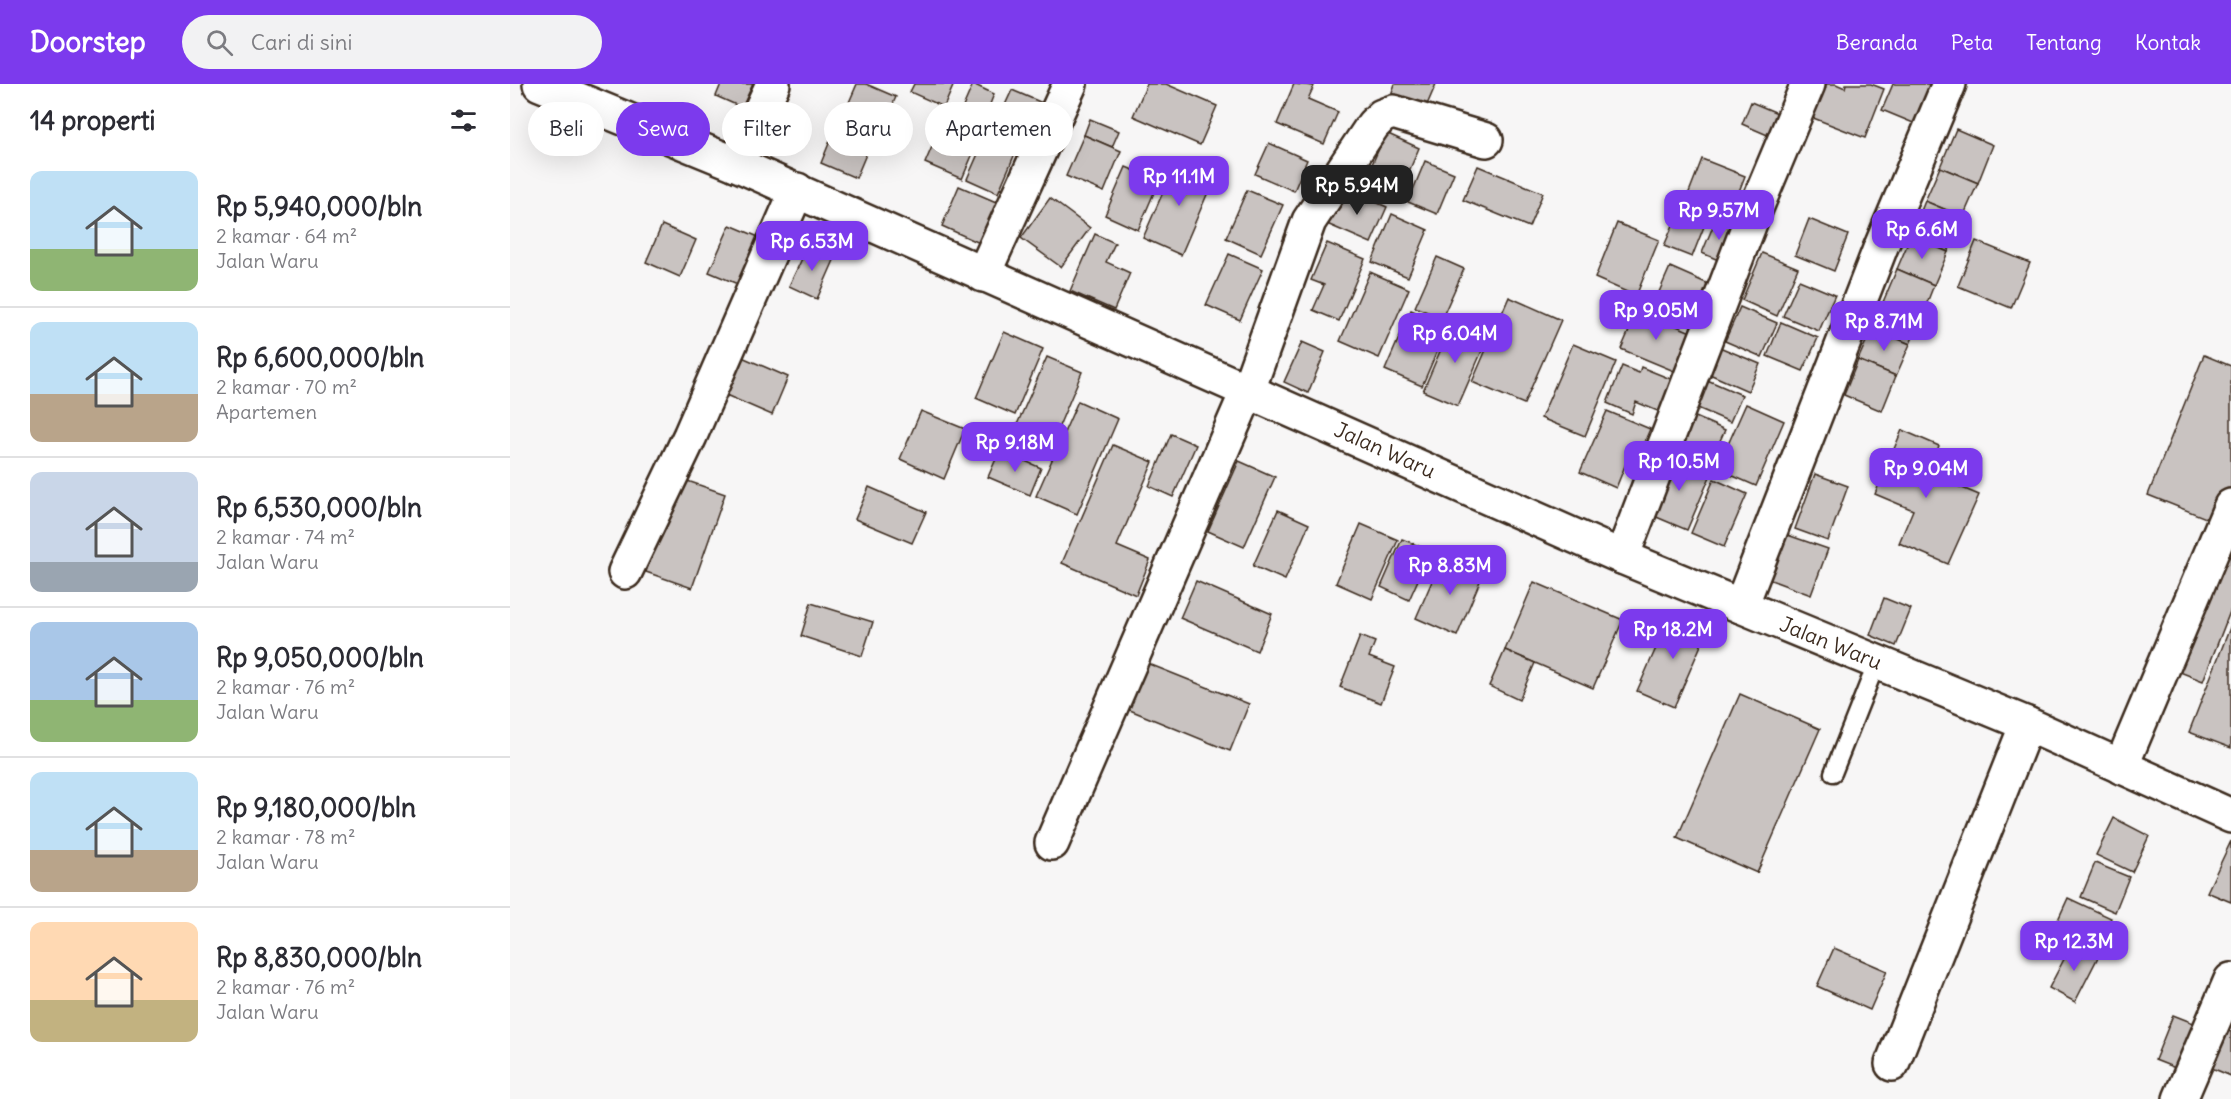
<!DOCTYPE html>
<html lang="id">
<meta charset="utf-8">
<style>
body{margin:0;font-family:Delius,sans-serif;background:#f2f2f3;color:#2b2b33;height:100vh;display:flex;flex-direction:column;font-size:22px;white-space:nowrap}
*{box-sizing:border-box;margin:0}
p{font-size:20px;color:#7c7c81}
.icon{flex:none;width:33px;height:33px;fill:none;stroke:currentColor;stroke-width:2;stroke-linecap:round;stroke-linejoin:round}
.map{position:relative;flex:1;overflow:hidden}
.side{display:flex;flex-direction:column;background:#fff;width:510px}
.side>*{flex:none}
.banner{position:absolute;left:18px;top:18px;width:570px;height:54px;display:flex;gap:12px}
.price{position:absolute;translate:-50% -51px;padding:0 14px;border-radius:12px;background:#7c3aed;color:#fff;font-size:20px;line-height:39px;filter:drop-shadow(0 2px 3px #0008)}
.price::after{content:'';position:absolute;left:50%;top:36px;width:18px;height:14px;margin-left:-9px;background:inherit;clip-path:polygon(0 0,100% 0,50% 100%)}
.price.active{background:#222;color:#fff}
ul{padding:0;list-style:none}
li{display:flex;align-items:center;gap:18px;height:150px;padding:0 30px}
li+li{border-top:2px solid #e1e1e2}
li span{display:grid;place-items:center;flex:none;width:168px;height:120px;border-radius:12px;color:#555}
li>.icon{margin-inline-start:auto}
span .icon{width:72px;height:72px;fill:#fffc;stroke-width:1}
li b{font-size:26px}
h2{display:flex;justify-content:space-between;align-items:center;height:72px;padding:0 30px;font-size:26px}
.pill{padding:0 21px;border-radius:27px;background:#fff;box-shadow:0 6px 24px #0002;font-size:21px;line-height:54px}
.pill.active{background:#7c3aed;color:#fff}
header{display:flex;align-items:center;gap:36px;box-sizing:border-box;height:84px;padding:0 30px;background:#7c3aed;color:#fff}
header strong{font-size:28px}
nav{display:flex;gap:33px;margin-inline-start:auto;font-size:21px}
.search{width:420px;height:54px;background:#f2f2f3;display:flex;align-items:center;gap:15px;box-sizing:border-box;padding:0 21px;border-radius:33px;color:#7c7c81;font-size:22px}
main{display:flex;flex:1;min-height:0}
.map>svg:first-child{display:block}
.building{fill:#c9c3c1;stroke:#3b2a1e;stroke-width:1.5}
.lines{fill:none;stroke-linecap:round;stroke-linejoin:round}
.service-casing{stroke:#3b2a1e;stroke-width:21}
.minor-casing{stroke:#3b2a1e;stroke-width:38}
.service{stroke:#fff;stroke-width:16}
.minor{stroke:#fff;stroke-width:33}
.labels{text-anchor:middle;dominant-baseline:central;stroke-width:4.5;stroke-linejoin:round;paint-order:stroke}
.street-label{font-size:21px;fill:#3b2a1e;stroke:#fff}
</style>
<header>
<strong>Doorstep</strong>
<div class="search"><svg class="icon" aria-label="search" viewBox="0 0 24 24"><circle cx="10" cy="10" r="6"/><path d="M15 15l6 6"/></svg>Cari di sini</div>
<nav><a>Beranda</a><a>Peta</a><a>Tentang</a><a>Kontak</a></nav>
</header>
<main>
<section class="side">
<h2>14 properti<svg class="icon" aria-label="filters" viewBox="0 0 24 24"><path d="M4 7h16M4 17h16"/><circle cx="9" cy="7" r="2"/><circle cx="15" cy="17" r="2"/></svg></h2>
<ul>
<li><span style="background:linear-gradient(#bfe0f5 65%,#8fb573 0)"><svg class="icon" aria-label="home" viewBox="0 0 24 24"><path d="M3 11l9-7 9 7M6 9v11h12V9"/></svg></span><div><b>Rp 5,940,000/bln</b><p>2 kamar · 64 m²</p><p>Jalan Waru</p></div></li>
<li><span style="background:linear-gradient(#bfe0f5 60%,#b9a48a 0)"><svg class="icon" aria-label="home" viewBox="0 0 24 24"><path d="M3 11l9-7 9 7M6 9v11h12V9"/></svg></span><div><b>Rp 6,600,000/bln</b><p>2 kamar · 70 m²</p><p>Apartemen</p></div></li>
<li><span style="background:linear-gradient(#c9d6e8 75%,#9aa5b1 0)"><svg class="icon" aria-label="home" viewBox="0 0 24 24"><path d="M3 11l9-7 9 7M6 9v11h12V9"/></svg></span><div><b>Rp 6,530,000/bln</b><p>2 kamar · 74 m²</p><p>Jalan Waru</p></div></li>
<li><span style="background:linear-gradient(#a9c7e8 65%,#8fb573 0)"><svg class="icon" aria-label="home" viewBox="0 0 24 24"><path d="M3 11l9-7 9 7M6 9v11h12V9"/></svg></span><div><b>Rp 9,050,000/bln</b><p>2 kamar · 76 m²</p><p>Jalan Waru</p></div></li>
<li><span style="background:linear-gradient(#bfe0f5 65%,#b9a48a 0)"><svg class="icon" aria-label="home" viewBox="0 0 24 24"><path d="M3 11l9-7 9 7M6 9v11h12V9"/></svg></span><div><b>Rp 9,180,000/bln</b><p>2 kamar · 78 m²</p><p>Jalan Waru</p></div></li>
<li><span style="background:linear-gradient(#ffd9b3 65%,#c2b280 0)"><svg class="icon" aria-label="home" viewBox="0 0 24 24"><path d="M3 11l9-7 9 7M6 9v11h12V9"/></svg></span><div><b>Rp 8,830,000/bln</b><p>2 kamar · 76 m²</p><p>Jalan Waru</p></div></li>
</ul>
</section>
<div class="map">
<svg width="1721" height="1015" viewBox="0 0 1721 1015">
<rect width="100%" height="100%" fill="#f7f6f6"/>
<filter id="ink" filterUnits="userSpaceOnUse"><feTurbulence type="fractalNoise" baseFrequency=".0167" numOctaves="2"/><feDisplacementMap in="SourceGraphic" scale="12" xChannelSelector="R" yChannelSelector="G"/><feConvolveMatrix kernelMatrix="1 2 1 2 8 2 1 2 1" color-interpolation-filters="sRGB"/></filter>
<g filter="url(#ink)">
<g class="building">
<path d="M211 0H254L242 28 206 12Z"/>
<path d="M347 0H356L386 13 364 62 327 46Z"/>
<path d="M404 0H444L434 23 400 8Z"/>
<path d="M463 0 484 10 475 33 453 23Z"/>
<path d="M637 0H656L707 22 690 61 623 32Z"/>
<path d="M784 0 804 2 798 15 828 28 814 60 767 40Z"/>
<path d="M885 0H926L913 30 879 16Z"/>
<path d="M1306 0H1326L1335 4 1336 0H1361L1374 5 1355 54 1293 30Z"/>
<path d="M1383 0H1432L1413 43 1372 26Z"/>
<path d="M502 6 537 21 524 51 488 36Z"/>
<path d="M1241 18 1272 31 1262 53 1232 40Z"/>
<path d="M439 23 476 39 452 95 415 79Z"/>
<path d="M580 35 609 47 602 63 574 51Z"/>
<path d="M482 38 513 51 488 109 457 95Z"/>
<path d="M1446 45 1483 61 1468 99 1430 83Z"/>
<path d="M876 49 909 64 889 111 855 96Z"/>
<path d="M574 51 611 67 594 108 556 92Z"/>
<path d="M322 52 357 68 346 94 311 79Z"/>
<path d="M759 59 797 76 784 107 745 90Z"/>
<path d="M1192 75 1235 92 1219 133 1176 116Z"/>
<path d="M667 76 705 92 671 171 633 154Z"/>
<path d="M915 77 944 89 927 130 898 118Z"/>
<path d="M968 82 1033 109 1019 143 953 116Z"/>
<path d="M616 83 649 97 628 146 595 131Z"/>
<path d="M1430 83 1468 99 1453 133 1415 117Z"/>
<path d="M449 102 500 124 483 165 432 142Z"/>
<path d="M833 104 877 123 861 159 817 140Z"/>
<path d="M737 106 773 121 751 170 716 154Z"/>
<path d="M540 114 580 144 551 183 511 154Z"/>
<path d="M1415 117 1453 133 1438 168 1401 152Z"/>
<path d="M1170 125 1197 135 1182 173 1154 162Z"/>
<path d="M882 130 918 146 898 193 862 178Z"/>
<path d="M1206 135 1227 145 1213 178 1192 169Z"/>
<path d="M1299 135 1338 151 1324 187 1285 171Z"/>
<path d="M1107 139 1149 156 1126 212 1085 194Z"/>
<path d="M152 141 186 156 170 193 136 178Z"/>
<path d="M220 141 251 154 230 201 199 188Z"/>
<path d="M585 150 605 159 596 178 620 189 604 226 560 207Z"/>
<path d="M1401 152 1438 168 1424 201 1387 185Z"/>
<path d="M1466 157 1520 179 1501 224 1448 202Z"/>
<path d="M817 159 855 175 829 237 803 226 814 201 801 196Z"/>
<path d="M298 162 325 174 307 215 279 202Z"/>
<path d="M1252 169 1288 184 1267 232 1232 216Z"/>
<path d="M719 170 753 185 730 236 696 221Z"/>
<path d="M927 173 954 185 932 234 905 223Z"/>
<path d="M1160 183 1203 202 1185 243 1142 224Z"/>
<path d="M1387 185 1424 201 1411 234 1373 218Z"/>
<path d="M860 188 899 205 869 274 830 257Z"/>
<path d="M1289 196 1325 211 1309 247 1273 232Z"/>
<path d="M999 213 1051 236 1014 320 962 298Z"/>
<path d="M1373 218 1411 234 1400 260 1362 244Z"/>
<path d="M1230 223 1267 239 1252 273 1215 257Z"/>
<path d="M901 226 938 242 912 302 875 286Z"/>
<path d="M1128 226 1181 248 1164 287 1111 265Z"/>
<path d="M943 237 978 253 948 322 913 307Z"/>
<path d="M1271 238 1308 254 1293 287 1257 272Z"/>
<path d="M1362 244 1400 260 1386 292 1348 276Z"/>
<path d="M494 248 533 265 505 331 466 314Z"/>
<path d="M792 258 815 268 798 309 774 298Z"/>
<path d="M1063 260 1106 278 1075 352 1031 334Z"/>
<path d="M1207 262 1250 280 1238 307 1195 288Z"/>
<path d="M225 270 278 293 262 331 209 308Z"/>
<path d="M1694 271 1721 282V444L1638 411Z"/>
<path d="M537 273 572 288 541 361 505 345Z"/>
<path d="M1348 276 1386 292 1372 327 1334 311Z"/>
<path d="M1112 282 1129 289 1131 283 1163 296 1150 328 1126 318 1122 330 1097 319Z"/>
<path d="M1195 295 1232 311 1220 338 1183 322Z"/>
<path d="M568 317 608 335 567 430 526 412Z"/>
<path d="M1236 320 1274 337 1246 402 1207 385Z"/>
<path d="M411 327 455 345 434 395 390 375Z"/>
<path d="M1097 327 1140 345 1127 375 1119 372 1106 404 1070 388Z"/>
<path d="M1181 331 1215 346 1200 378 1166 364Z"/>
<path d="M1392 346 1429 362 1417 389 1469 411 1438 480 1389 459 1403 426 1365 410Z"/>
<path d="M661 350 686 361 663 413 639 402Z"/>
<path d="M603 361 643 378 607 462 640 476 626 511 552 479Z"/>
<path d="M490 366 531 384 520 411 478 393Z"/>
<path d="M1162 371 1202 388 1177 446 1137 429Z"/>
<path d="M729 377 765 393 734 463 698 447Z"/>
<path d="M1305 390 1338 402 1318 457 1285 445Z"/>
<path d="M169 394 215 410 182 504 136 488Z"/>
<path d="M1204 395 1237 410 1214 463 1181 449Z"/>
<path d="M359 403 416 428 402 459 345 435Z"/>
<path d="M768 426 799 440 775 496 743 482Z"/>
<path d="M851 440 888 456 862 515 826 499Z"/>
<path d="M1266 447 1318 465 1301 511 1250 492Z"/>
<path d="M892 455 921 467 899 516 871 503Z"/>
<path d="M1721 456V525L1693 597 1644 578Z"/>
<path d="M933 472 973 490 947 552 906 534Z"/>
<path d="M686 497 762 530 747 567 670 534Z"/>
<path d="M1024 498 1113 536 1083 604 995 566Z"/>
<path d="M1374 514 1401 525 1386 562 1360 551Z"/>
<path d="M301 519 363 538 352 572 291 552Z"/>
<path d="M1162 528 1198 545 1164 623 1127 607Z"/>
<path d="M1721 541V664L1679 648Z"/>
<path d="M850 552 865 558 859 573 885 583 871 619 830 603Z"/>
<path d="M995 566 1025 579 1009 616 979 602Z"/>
<path d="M634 578 739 620 720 667 615 624Z"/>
<path d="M1230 610 1310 645 1247 789 1167 754Z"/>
<path d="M1604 734 1639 752 1622 788 1586 771Z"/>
<path d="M1721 757V818L1697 808Z"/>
<path d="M1585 779 1619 793 1605 828 1571 813Z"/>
<path d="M1558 814 1601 834 1590 858 1547 838Z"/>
<path d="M1563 858 1589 871 1565 918 1539 904Z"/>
<path d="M1324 864 1377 887 1360 926 1307 902Z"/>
<path d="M1663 931 1691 942 1673 987 1645 976Z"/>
<path d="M1713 944 1721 948V992L1697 982Z"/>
</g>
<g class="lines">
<defs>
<path id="service" d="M1323 689 1367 578"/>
<g id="minor">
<path d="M30 0 226 80 1112 473 1517 640 1721 732"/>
<path d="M226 80 263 0"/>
<path d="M473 191 560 0"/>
<path d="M1112 473 1241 136 1298 0"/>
<path d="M115 488 180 352 287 106"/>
<path d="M1231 522 1370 165 1439 0"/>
<path d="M1611 683 1721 422"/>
<path d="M542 759 738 306 799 137 863 41 872 32 883 28 976 56"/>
<path d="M1382 980 1517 640"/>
<path d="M1670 1015 1721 896"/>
</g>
</defs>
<use href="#service" class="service-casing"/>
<use href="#minor" class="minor-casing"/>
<use href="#service" class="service"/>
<use href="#minor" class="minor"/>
</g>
</g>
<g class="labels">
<g class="street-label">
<text transform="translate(875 366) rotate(24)">Jalan Waru</text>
<text transform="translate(1321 559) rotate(22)">Jalan Waru</text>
</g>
</g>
</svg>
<b class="price" style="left:669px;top:123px">Rp 11.1M</b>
<b class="price active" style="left:847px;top:132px">Rp 5.94M</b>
<b class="price" style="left:1209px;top:157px">Rp 9.57M</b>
<b class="price" style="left:1412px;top:176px">Rp 6.6M</b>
<b class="price" style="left:302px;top:188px">Rp 6.53M</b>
<b class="price" style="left:1146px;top:257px">Rp 9.05M</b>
<b class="price" style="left:1374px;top:268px">Rp 8.71M</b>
<b class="price" style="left:945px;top:280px">Rp 6.04M</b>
<b class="price" style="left:505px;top:389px">Rp 9.18M</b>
<b class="price" style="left:1169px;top:408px">Rp 10.5M</b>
<b class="price" style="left:1416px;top:415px">Rp 9.04M</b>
<b class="price" style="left:940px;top:512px">Rp 8.83M</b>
<b class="price" style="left:1163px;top:576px">Rp 18.2M</b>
<b class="price" style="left:1564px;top:888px">Rp 12.3M</b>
<div class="banner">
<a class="pill">Beli</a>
<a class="pill active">Sewa</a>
<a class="pill">Filter</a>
<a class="pill">Baru</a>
<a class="pill">Apartemen</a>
</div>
</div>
</main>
